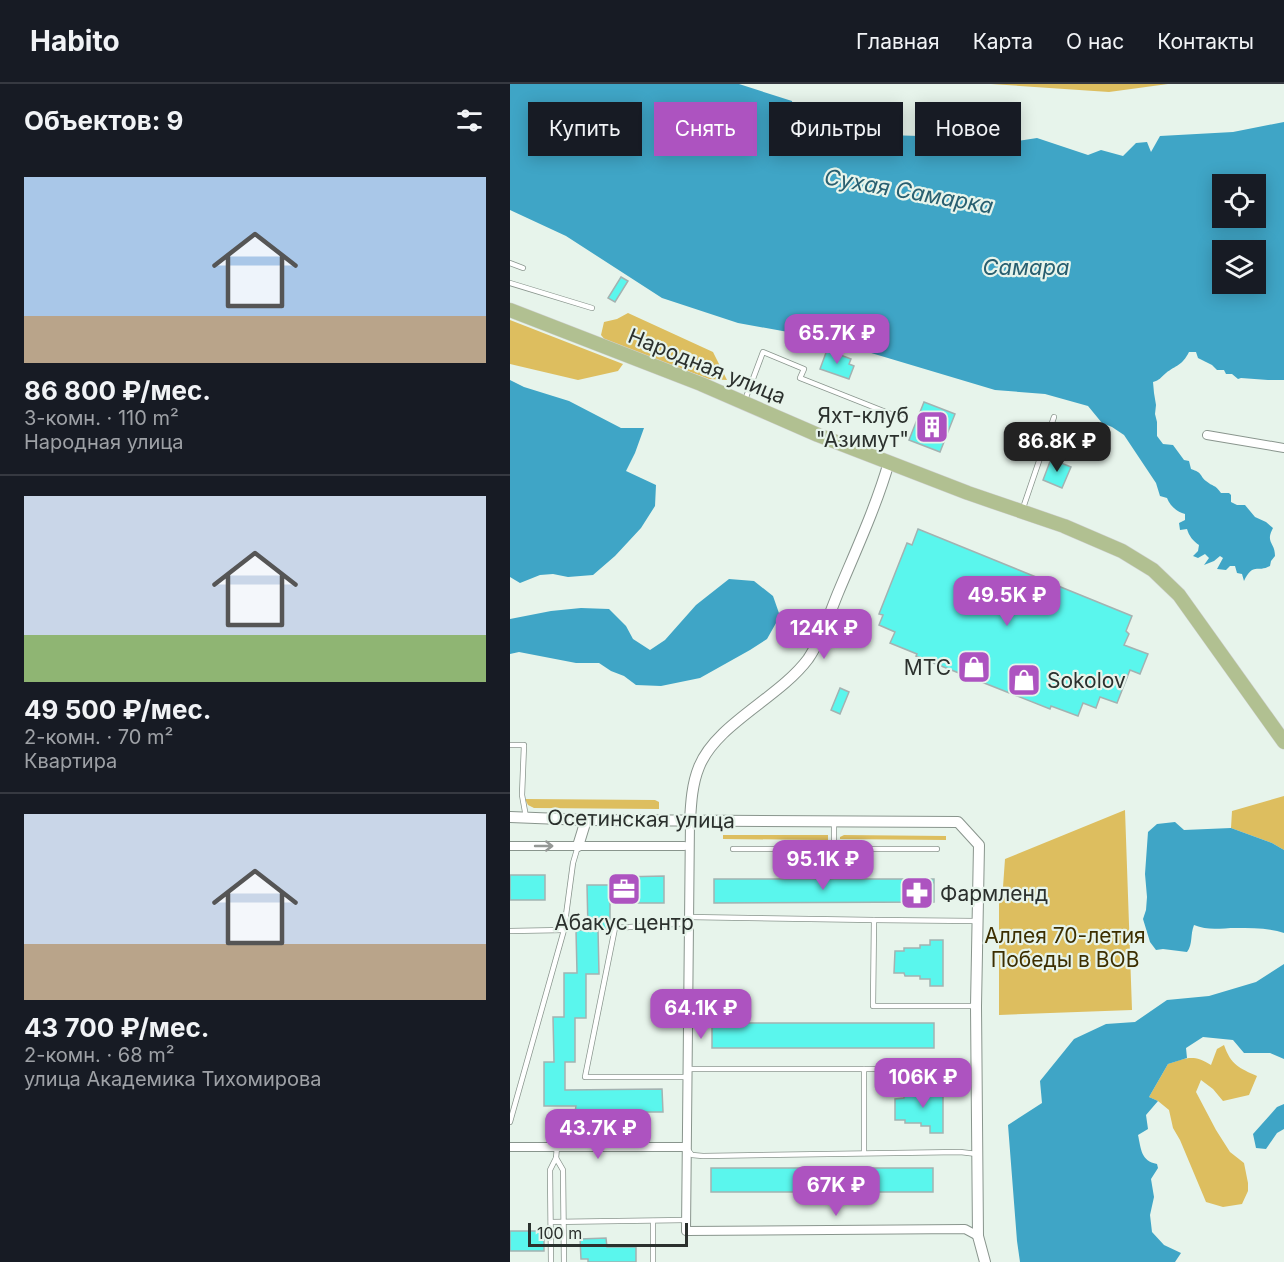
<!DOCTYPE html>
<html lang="ru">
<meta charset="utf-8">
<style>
body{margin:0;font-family:Inter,sans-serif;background:#242831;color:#f1f3f6;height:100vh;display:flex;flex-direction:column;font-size:22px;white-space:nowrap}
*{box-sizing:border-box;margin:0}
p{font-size:20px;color:#9ea1a6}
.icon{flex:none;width:33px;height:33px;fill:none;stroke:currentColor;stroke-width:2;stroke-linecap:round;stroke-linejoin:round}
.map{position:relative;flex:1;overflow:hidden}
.sheet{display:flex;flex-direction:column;background:#171b24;width:510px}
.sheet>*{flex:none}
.guide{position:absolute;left:18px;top:18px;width:570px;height:54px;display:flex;gap:12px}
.buttons{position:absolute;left:702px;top:90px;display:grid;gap:12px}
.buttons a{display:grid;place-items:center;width:54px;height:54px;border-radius:0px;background:#171b24;box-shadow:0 3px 15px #0003;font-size:30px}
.scale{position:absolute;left:18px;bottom:15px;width:160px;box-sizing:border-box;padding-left:6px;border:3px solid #2b302d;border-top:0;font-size:16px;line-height:21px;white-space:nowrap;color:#2b302d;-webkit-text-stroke:4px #e7f4eb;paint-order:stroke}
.price{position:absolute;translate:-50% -51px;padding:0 14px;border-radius:12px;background:#ad53c0;color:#fff;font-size:20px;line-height:39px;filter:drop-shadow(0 2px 3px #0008)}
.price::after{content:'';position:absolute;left:50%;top:36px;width:18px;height:14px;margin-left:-9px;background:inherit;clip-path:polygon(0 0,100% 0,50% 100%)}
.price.active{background:#222;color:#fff}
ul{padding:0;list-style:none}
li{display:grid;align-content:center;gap:12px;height:318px;padding:0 24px}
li+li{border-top:2px solid #363941}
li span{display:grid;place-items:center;height:186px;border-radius:0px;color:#555}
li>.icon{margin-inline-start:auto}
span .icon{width:108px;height:108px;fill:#fffc;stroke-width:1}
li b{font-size:26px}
h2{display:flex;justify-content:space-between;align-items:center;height:72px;padding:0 24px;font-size:26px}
.tag{padding:0 21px;border-radius:0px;background:#171b24;box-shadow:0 3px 15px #0003;font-size:21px;line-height:54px}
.tag.active{background:#ad53c0;color:#fff}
header{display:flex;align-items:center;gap:36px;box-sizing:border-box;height:84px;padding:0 30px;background:#171b24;border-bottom:2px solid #363941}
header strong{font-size:28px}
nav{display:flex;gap:33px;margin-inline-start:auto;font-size:21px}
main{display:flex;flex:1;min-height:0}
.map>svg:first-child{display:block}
.green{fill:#ddbe5f}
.water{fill:#3fa5c6;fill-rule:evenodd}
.building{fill:#5af6ed;stroke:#a3b2b1;stroke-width:1.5}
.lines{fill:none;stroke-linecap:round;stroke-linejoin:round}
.service-casing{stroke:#89958d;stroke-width:6}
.minor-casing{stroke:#89958d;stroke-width:10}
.tertiary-casing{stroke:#89958d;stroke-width:12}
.primary-casing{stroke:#d0d1d1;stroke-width:15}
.service{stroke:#fff;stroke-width:4.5}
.minor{stroke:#fff;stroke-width:8}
.tertiary{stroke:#fff;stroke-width:10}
.primary{stroke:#b1c091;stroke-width:14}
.oneway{stroke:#959896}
.labels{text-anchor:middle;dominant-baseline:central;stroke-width:4.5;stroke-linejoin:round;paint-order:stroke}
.street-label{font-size:21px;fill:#2b302d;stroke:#e7f4eb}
.poi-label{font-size:21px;fill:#2b302d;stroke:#e7f4eb;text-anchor:end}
.park-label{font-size:21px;fill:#3c2e00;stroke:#e7f4eb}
.water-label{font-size:22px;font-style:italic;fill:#285f70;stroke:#e7f4eb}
</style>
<header>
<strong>Habito</strong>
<nav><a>Главная</a><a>Карта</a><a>О нас</a><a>Контакты</a></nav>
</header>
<main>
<section class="sheet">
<h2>Объектов: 9<svg class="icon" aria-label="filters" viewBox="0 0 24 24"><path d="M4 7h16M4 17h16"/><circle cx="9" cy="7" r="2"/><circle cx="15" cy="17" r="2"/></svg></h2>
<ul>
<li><span style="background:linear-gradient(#a9c7e8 75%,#b9a48a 0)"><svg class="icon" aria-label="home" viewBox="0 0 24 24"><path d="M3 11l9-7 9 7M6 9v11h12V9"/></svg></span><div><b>86 800 ₽/мес.</b><p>3-комн. · 110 m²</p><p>Народная улица</p></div></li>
<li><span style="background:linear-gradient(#c9d6e8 75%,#8fb573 0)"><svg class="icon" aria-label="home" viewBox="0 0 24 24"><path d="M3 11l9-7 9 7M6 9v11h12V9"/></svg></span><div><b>49 500 ₽/мес.</b><p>2-комн. · 70 m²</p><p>Квартира</p></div></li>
<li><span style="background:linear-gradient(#c9d6e8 70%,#b9a48a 0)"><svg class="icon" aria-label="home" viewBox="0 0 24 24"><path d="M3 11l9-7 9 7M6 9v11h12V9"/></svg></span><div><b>43 700 ₽/мес.</b><p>2-комн. · 68 m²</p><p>улица Академика Тихомирова</p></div></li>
</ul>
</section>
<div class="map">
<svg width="774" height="1178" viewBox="0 0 774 1178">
<rect width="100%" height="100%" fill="#e7f4eb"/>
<g class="green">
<path d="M481 0H658L599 8Z"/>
<path d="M118 229 203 268 217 296 199 295 96 257 91 251 94 238 107 235Z"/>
<path d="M0 236 113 280 108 287 68 296 0 280Z"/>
<path d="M774 712V766L762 759 721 744 722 727Z"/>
<path d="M15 715 145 716 149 718V725L24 724 18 721Z"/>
<path d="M615 726 622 926 489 931V804L493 803 495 775Z"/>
<path d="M213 751H318V756L213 755Z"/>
<path d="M334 751 436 752V756L330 755V753Z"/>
<path d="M714 961C721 981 729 984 747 992L739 1011 713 1017 703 1005 691 996 686 1008 706 1046 720 1068 734 1079 738 1099V1107L732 1120 713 1123 696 1118 670 1056 663 1044 659 1026 648 1017 639 1013 658 980C677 974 683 970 701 981L707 965Z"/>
</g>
<g class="water">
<path d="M0 0H229L282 17 283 25 299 39 316 47 322 39 331 37 378 51 440 53 476 62 527 54 578 71 591 66 613 72 626 59 637 58 641 68 650 52 723 48 774 38V296H758L731 294 728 295 722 290H716L714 286H707L702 281 688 274 686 268H679C672 282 666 281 656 289 650 294 650 296 643 298L644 309 646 321 645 330 647 338V352L653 360 663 361 674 376 679 377 681 385C693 389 689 391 696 397 703 403 705 400 711 409H719L721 411V418L727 421H735L745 433 756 438 763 444C755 459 765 458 765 472L761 477 760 482C747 489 743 478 734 497L732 490 727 489 725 482H720L716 486 707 485 713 474 710 472 704 477 694 481 699 474 695 470 688 474 683 472 688 467 689 461C683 457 679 452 677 445L670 446 669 439 675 436V430C667 428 660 422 657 414L650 412 646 399 614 351 602 343 592 339 578 322 535 310 485 306 311 254 228 239 152 214 56 152 0 126ZM712 100H746V134H712ZM712 166H746V200H712Z"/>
<path d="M0 296 14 303 59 317 111 344H134L125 369 116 387 146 401 145 422 131 444 105 472 83 491 58 493 43 490 30 491 10 499 0 493Z"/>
<path d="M219 495 244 497 263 512 270 532 257 555 240 566 190 594 151 602 126 601 114 592 101 587 89 579H66L9 568 0 570V535L41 527 71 524 99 525 116 542 123 555 140 566 155 556 186 521Z"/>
<path d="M665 738 674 746 721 744 762 759 774 766V849C759 844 742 844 726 844 711 844 698 847 684 841 680 851 683 860 677 868L653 865 646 866 640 858 633 835 636 826 637 813 635 790 638 748 647 740Z"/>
<path d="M774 880V975L760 969H734L723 956 693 953 676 964 677 974 658 980 639 1013 648 1017 636 1031 638 1045 628 1051C631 1065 631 1077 647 1080L648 1084 641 1095 644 1113 640 1131 642 1148 654 1161 671 1169 665 1178H510L507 1157 498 1041 532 1019 530 997 564 955 596 940 625 938 657 916 699 912 746 898Z"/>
<path d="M774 1020V1045L767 1049 756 1065 746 1064 743 1050 767 1023Z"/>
</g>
<g class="building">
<path d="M111 193 118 197 105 218 98 214Z"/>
<path d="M317 266 341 275 339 280 344 282 339 295 310 285Z"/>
<path d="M414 318 445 330 430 368 399 356Z"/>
<path d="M541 375 561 383 552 404 533 396Z"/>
<path d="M408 445 622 532 616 547 619 550 614 561 638 570 630 590 620 586 607 619 590 613 586 624 573 619 568 632 541 622 540 625 406 572 407 570 380 559 385 548 369 541 373 531 369 530 397 459 402 461Z"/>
<path d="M330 604 339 608 330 630 321 626Z"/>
<rect x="0" y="791" width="35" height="25"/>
<path d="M154 792V819H100V845H88L89 890H76V934H65V978H55V1006L152 1005 153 1028H65L66 1022H34V978H44L43 933H54V889H67L66 846H78L77 801H109V793Z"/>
<path d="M204 795H424V818L204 819Z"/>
<path d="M420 856H433V902H420V895H410V892H395L394 889H384L385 867H394V864H410V861H420Z"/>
<rect x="202" y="939" width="222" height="25"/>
<path d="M421 1003H433V1049H420V1042H411V1039H395V1036H385V1015L394 1014V1011H411V1008H421Z"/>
<rect x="201" y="1084" width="222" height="24"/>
<rect x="0" y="1147" width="34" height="20"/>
<path d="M96 1154 97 1163H126V1178H78V1175H71L70 1155Z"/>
</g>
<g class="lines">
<defs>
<g id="service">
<path d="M0 179 13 184"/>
<path d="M0 199 82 224"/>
<path d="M235 316 253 268 294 285 290 294 396 336"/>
<path d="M512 427 544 333"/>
<path d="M0 661H14L12 711 16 733"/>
<path d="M324 737V765H427"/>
<path d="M223 765H324"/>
<path d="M178 833 364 836 466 837"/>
<path d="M364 836 363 922H466"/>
<path d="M0 847 54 846"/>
<path d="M177 985H427"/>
<path d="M354 985V1069"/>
<path d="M177 993H75L105 844 178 839"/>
<path d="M0 1038 54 846 63 779 68 762"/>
<path d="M47 1063 46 1074 53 1086 54 1178"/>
<path d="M178 1066 182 1071 193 1072 450 1068 467 1070"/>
<path d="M41 1138 176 1136"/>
<path d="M41 1178 40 1086 46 1074"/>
<path d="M143 1178V1137"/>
</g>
<g id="minor">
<path d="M697 351 774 364"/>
<path d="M180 737 176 1147 455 1145 468 1152"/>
<path d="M0 762H174"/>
<path d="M0 1063H176"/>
</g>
<g id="tertiary">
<path d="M0 733 76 736 448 738 469 761 466 922 468 1152 475 1178"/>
<path d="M180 737C181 719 182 700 189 683 206 640 269 614 298 575 311 556 319 531 328 509 346 466 366 423 379 378"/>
<path d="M68 762 76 736"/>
</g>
<path id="primary" d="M0 226 191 300 308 351 458 409 554 442 612 467 643 486 669 511 774 658"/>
</defs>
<use href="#service" class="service-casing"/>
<use href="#minor" class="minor-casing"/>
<use href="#tertiary" class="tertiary-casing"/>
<use href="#primary" class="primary-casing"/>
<use href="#service" class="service"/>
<use href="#minor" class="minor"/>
<use href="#tertiary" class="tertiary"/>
<use href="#primary" class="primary"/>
</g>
<defs><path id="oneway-shaft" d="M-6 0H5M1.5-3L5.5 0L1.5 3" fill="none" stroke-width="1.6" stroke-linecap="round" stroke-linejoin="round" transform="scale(1.5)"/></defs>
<use class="oneway" href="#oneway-shaft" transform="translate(34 762)"/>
<defs>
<symbol id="building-square" viewBox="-11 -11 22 22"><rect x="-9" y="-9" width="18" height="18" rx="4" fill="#ad53c0" stroke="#e7f4eb"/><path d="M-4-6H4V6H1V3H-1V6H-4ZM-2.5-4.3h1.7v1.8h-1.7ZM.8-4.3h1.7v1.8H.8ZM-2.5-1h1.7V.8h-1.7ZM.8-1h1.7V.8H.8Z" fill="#fff"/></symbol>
<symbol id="shop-square" viewBox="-11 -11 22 22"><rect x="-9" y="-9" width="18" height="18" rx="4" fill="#ad53c0" stroke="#e7f4eb"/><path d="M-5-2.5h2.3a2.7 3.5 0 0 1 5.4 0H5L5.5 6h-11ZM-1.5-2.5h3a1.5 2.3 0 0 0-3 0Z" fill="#fff"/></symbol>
<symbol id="office-square" viewBox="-11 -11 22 22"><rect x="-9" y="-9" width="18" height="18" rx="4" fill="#ad53c0" stroke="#e7f4eb"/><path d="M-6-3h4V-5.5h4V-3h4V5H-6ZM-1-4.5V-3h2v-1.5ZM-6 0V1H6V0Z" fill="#fff"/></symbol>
<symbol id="pharmacy-square" viewBox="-11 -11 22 22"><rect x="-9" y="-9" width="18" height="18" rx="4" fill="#ad53c0" stroke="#e7f4eb"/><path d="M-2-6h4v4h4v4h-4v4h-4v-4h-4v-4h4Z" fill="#fff"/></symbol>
</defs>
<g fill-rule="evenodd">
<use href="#building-square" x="403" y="324" width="38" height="38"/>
<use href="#shop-square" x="445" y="564" width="38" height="38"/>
<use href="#shop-square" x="495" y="577" width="38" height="38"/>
<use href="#office-square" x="95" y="786" width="38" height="38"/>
<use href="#pharmacy-square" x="388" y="790" width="38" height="38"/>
</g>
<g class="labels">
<g class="street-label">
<text transform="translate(197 282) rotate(22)">Народная улица</text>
<text transform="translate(131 735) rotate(1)">Осетинская улица</text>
</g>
<g class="poi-label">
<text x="399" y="331">Яхт-клуб<tspan x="399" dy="24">"Азимут"</tspan></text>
<text x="441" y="583">МТС</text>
<text x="537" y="596" text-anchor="start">Sokolov</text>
<text x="430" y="809" text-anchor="start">Фармленд</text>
<text x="114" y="838" text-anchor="middle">Абакус центр</text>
</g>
<g class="park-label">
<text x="555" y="851">Аллея 70-летия<tspan x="555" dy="24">Победы в ВОВ</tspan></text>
</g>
<g class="water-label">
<text transform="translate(399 107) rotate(10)">Сухая Самарка</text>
<text x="516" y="183">Самара</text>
</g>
</g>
</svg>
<div class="buttons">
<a><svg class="icon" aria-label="locate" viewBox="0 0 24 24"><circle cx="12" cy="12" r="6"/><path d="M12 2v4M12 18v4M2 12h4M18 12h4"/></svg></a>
<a><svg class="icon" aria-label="layers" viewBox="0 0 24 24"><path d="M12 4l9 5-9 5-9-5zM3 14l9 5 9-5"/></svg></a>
</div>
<div class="scale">100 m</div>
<b class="price" style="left:327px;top:281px">65.7K ₽</b>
<b class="price active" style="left:547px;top:389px">86.8K ₽</b>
<b class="price" style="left:497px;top:543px">49.5K ₽</b>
<b class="price" style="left:314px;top:576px">124K ₽</b>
<b class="price" style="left:313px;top:807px">95.1K ₽</b>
<b class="price" style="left:191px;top:956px">64.1K ₽</b>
<b class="price" style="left:413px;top:1025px">106K ₽</b>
<b class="price" style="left:88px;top:1076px">43.7K ₽</b>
<b class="price" style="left:326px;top:1133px">67K ₽</b>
<div class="guide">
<a class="tag">Купить</a>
<a class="tag active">Снять</a>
<a class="tag">Фильтры</a>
<a class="tag">Новое</a>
</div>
</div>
</main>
